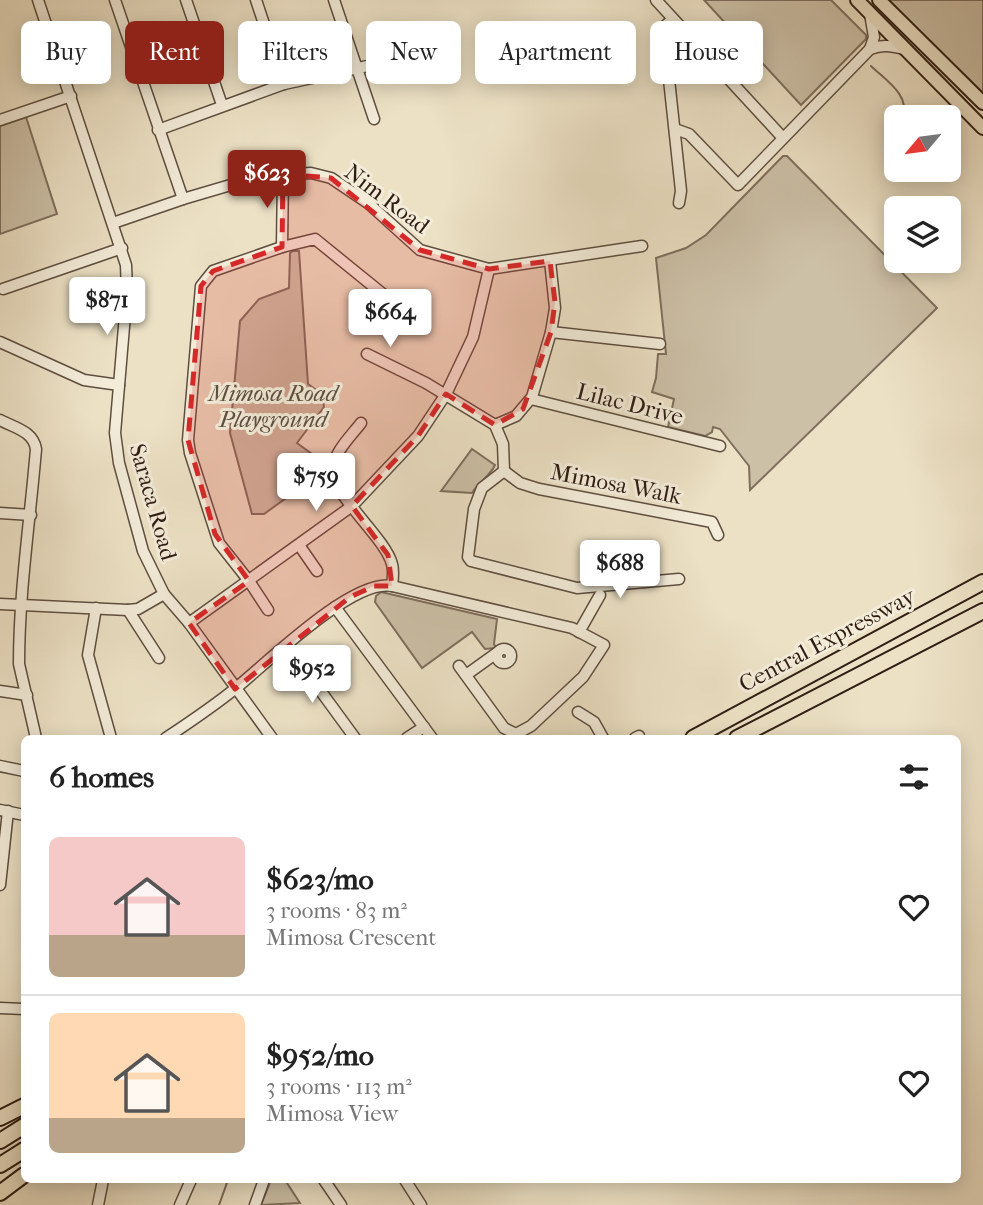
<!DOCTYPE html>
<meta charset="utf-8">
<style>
body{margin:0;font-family:"IM FELL French Canon",serif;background:#f2f2f2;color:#222;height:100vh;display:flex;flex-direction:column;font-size:26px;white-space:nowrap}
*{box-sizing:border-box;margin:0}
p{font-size:23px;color:#767676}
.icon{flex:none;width:38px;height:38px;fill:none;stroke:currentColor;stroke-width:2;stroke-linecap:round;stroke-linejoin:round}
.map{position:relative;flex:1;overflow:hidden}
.drawer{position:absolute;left:21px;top:735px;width:940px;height:448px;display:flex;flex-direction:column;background:#fff;border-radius:10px;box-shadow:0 4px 18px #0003}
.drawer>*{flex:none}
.top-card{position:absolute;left:21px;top:21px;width:942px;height:63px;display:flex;gap:14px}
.needle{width:46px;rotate:241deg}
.buttons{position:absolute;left:884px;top:105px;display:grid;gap:14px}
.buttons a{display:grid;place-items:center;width:77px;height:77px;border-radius:10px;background:#fff;box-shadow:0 4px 18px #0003;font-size:35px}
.price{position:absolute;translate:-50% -60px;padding:0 16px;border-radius:7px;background:#fff;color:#222;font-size:23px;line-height:46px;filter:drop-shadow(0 2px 4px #0008)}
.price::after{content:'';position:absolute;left:50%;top:42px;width:21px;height:16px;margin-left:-10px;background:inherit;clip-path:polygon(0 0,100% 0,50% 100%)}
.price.selected{background:#8f2418;color:#fff}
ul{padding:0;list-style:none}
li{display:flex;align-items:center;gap:21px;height:175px;padding:0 28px}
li+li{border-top:2px solid #e0e0e0}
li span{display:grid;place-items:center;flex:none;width:196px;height:140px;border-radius:10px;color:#555}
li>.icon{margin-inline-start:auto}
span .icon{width:84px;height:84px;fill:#fffc;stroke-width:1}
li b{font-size:30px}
h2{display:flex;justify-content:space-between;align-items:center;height:84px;padding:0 28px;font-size:30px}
.tag{padding:0 24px;border-radius:10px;background:#fff;box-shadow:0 4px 18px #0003;font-size:24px;line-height:63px}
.tag.selected{background:#8f2418;color:#fff}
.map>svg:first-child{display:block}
.green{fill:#ccc0a7;stroke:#7e6e5e;stroke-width:2}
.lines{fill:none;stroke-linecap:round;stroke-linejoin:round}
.stream{stroke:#7a6a5a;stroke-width:2}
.minor-casing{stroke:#5e4e40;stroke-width:13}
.major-casing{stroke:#2f1d14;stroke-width:16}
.highway-casing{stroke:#2f1d14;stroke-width:18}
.minor{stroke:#f3ecd9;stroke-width:10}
.major{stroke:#ece1c5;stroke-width:12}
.highway{stroke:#ece1c5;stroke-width:14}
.marked{fill:#d62828;fill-opacity:0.2;stroke:#d62828;stroke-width:5;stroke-dasharray:14 9;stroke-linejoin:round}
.labels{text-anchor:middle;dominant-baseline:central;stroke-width:6;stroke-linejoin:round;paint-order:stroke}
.street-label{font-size:23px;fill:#2f1d14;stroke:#f3ecd9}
.park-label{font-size:23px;font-style:italic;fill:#5e4e40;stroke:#f3ecd9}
</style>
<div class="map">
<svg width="983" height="1205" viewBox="0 0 983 1205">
<rect width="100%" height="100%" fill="#ece1c5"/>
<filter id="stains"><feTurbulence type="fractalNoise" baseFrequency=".00286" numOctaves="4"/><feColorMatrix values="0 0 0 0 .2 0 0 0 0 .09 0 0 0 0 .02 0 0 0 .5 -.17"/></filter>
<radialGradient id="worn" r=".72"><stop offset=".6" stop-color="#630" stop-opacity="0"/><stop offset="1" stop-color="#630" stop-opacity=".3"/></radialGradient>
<g class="green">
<path d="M704 0H831L866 35V39L801 105Z"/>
<path d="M888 0H983V93Z"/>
<path d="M26 117 57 214 0 234V126Z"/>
<path d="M783 156H787L937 308 750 490 749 466 720 429 713 427 712 432 705 436 668 427 674 399 652 392 656 378 658 354H666L656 258 686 248 706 235Z"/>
<path d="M293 251H299L308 384 322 394 324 407 297 443 327 465 321 473 264 514H252L230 433 240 321 259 299 289 288 290 253Z"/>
<path d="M472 449 495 465C490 476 479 482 472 493L441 491Z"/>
<path d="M381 592 497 619 494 644 496 648 485 649 472 632 422 668 375 602 376 596Z"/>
<path d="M271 1180H285L300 1203 261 1205Z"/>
</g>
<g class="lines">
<g class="stream">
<path d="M871 66C884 79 912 96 902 117"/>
<path d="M219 1205 228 1180"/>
</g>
<defs>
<g id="minor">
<path d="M38 0 126 265 127 291 115 433 119 463 143 551 164 594 189 623 272 738"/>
<path d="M115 0 183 199"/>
<path d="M186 0 222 105"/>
<path d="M256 0 284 84"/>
<path d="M334 0 374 119"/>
<path d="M656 0 783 138"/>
<path d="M870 14 874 37 870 49C883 44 891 46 904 49"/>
<path d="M673 19 665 26 664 33 681 191 679 203"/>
<path d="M0 120 71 96"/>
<path d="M675 129 689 134 738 185 870 49"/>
<path d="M158 130 284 84 386 62"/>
<path d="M113 223 183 199 261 176 311 173 331 178 368 203 420 250 489 269 642 246"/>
<path d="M282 247 283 174"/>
<path d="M3 289 122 248"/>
<path d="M551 332 660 344"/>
<path d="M0 342 84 380 119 385"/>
<path d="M367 354 426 383 495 425 503 444 504 471"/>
<path d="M531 399 720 446"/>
<path d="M0 420C15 428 33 431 36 449 30 521 19 592 19 664L36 738"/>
<path d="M361 423C351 436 334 452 333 469 330 493 385 537 392 564 394 571 393 578 392 586"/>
<path d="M495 425 516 416 532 397 551 332 555 308 550 261"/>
<path d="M504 471 482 488 474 509 468 557 471 561 577 588 679 579"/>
<path d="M504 471 520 483 539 489 712 522 718 535"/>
<path d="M0 513 31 515"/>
<path d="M299 545 317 571"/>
<path d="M0 604 128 610 138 609 164 594"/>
<path d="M335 607 432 738"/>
<path d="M96 608 88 655 111 738"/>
<path d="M128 610 159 658"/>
<path d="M268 610 249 581 219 543 190 453 188 440 201 286 213 271 282 247 315 239 384 295"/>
<path d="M189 623 352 506 418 436 446 394 473 337 489 269"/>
<path d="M579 632 600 595"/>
<path d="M287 645 355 738"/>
<circle cx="504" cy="656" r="7"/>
<path d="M466 675 498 652"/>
<path d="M0 691 27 695"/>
<path d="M578 712 594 722 603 738"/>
<path d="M166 738C190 722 214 706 236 688 268 662 353 578 392 586L572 628 604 645 583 677 531 726 516 734 504 728 459 666"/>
<path d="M407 738 424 727"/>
<path d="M635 738 639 736"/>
<path d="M0 766 24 771"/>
<path d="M0 810 24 815"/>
<path d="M0 885 8 811"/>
<path d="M0 1008 24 1009"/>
<path d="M324 1180 341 1205"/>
<path d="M405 1180 421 1205"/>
<path d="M98 1205 103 1180"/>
<path d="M180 1205 191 1180"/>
<path d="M255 1205 264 1180"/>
</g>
<g id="major">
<path d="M857 0 983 128"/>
<path d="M879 0 983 103"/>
</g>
<g id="highway">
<path d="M693 738 983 582"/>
<path d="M737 738 983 611"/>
<path d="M0 1118 24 1106"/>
<path d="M0 1141 24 1126"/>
<path d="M0 1165 24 1150"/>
<path d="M0 1193 24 1175"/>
</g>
</defs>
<use href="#minor" class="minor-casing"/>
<use href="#major" class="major-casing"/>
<use href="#highway" class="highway-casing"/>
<use href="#minor" class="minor"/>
<use href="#major" class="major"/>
<use href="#highway" class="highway"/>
</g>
<path class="marked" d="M283 174 331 178 420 250 489 269 550 261 555 302 551 332 523 409 495 425 446 394 418 436 352 506 388 555 392 586H374L350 597 235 689 189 623 249 581 215 534 188 440 201 286 213 271 282 247Z"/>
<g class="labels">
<g class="street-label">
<text transform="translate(387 199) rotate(37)">Nim Road</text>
<text transform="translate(630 404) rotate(14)">Lilac Drive</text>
<text transform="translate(616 484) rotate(11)">Mimosa Walk</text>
<text transform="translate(153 502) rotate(74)">Saraca Road</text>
<text transform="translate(827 640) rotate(-28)">Central Expressway</text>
</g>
<g class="park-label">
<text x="273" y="393">Mimosa Road<tspan x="273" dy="26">Playground</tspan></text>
</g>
</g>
<rect width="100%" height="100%" filter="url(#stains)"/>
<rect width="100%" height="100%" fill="url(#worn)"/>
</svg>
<div class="buttons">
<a><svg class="needle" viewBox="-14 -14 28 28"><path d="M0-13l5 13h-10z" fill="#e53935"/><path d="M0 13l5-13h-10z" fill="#767676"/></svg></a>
<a><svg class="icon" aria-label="layers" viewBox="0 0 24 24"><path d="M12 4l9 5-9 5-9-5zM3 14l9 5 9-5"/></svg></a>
</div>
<b class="price selected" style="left:267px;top:210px">$623</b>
<b class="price" style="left:107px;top:337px">$871</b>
<b class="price" style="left:390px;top:349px">$664</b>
<b class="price" style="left:316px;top:513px">$759</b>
<b class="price" style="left:620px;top:600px">$688</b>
<b class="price" style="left:312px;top:705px">$952</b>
<div class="top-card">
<a class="tag">Buy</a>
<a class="tag selected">Rent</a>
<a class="tag">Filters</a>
<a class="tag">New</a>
<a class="tag">Apartment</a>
<a class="tag">House</a>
</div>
<section class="drawer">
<h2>6 homes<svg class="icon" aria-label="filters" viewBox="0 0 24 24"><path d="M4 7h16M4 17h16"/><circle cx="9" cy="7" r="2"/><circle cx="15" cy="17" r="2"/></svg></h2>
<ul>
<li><span style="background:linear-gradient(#f6c9c9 70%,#b9a48a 0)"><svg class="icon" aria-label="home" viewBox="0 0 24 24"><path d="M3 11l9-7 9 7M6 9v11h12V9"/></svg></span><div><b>$623/mo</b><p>3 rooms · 83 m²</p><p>Mimosa Crescent</p></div><svg class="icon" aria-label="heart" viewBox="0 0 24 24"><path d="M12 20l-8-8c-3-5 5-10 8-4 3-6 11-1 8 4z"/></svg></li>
<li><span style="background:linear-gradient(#ffd9b3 75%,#b9a48a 0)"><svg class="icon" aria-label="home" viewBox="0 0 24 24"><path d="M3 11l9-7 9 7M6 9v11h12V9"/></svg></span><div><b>$952/mo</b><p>3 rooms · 113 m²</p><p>Mimosa View</p></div><svg class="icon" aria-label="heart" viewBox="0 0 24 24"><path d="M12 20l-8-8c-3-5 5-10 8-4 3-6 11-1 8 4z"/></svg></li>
</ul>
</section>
</div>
